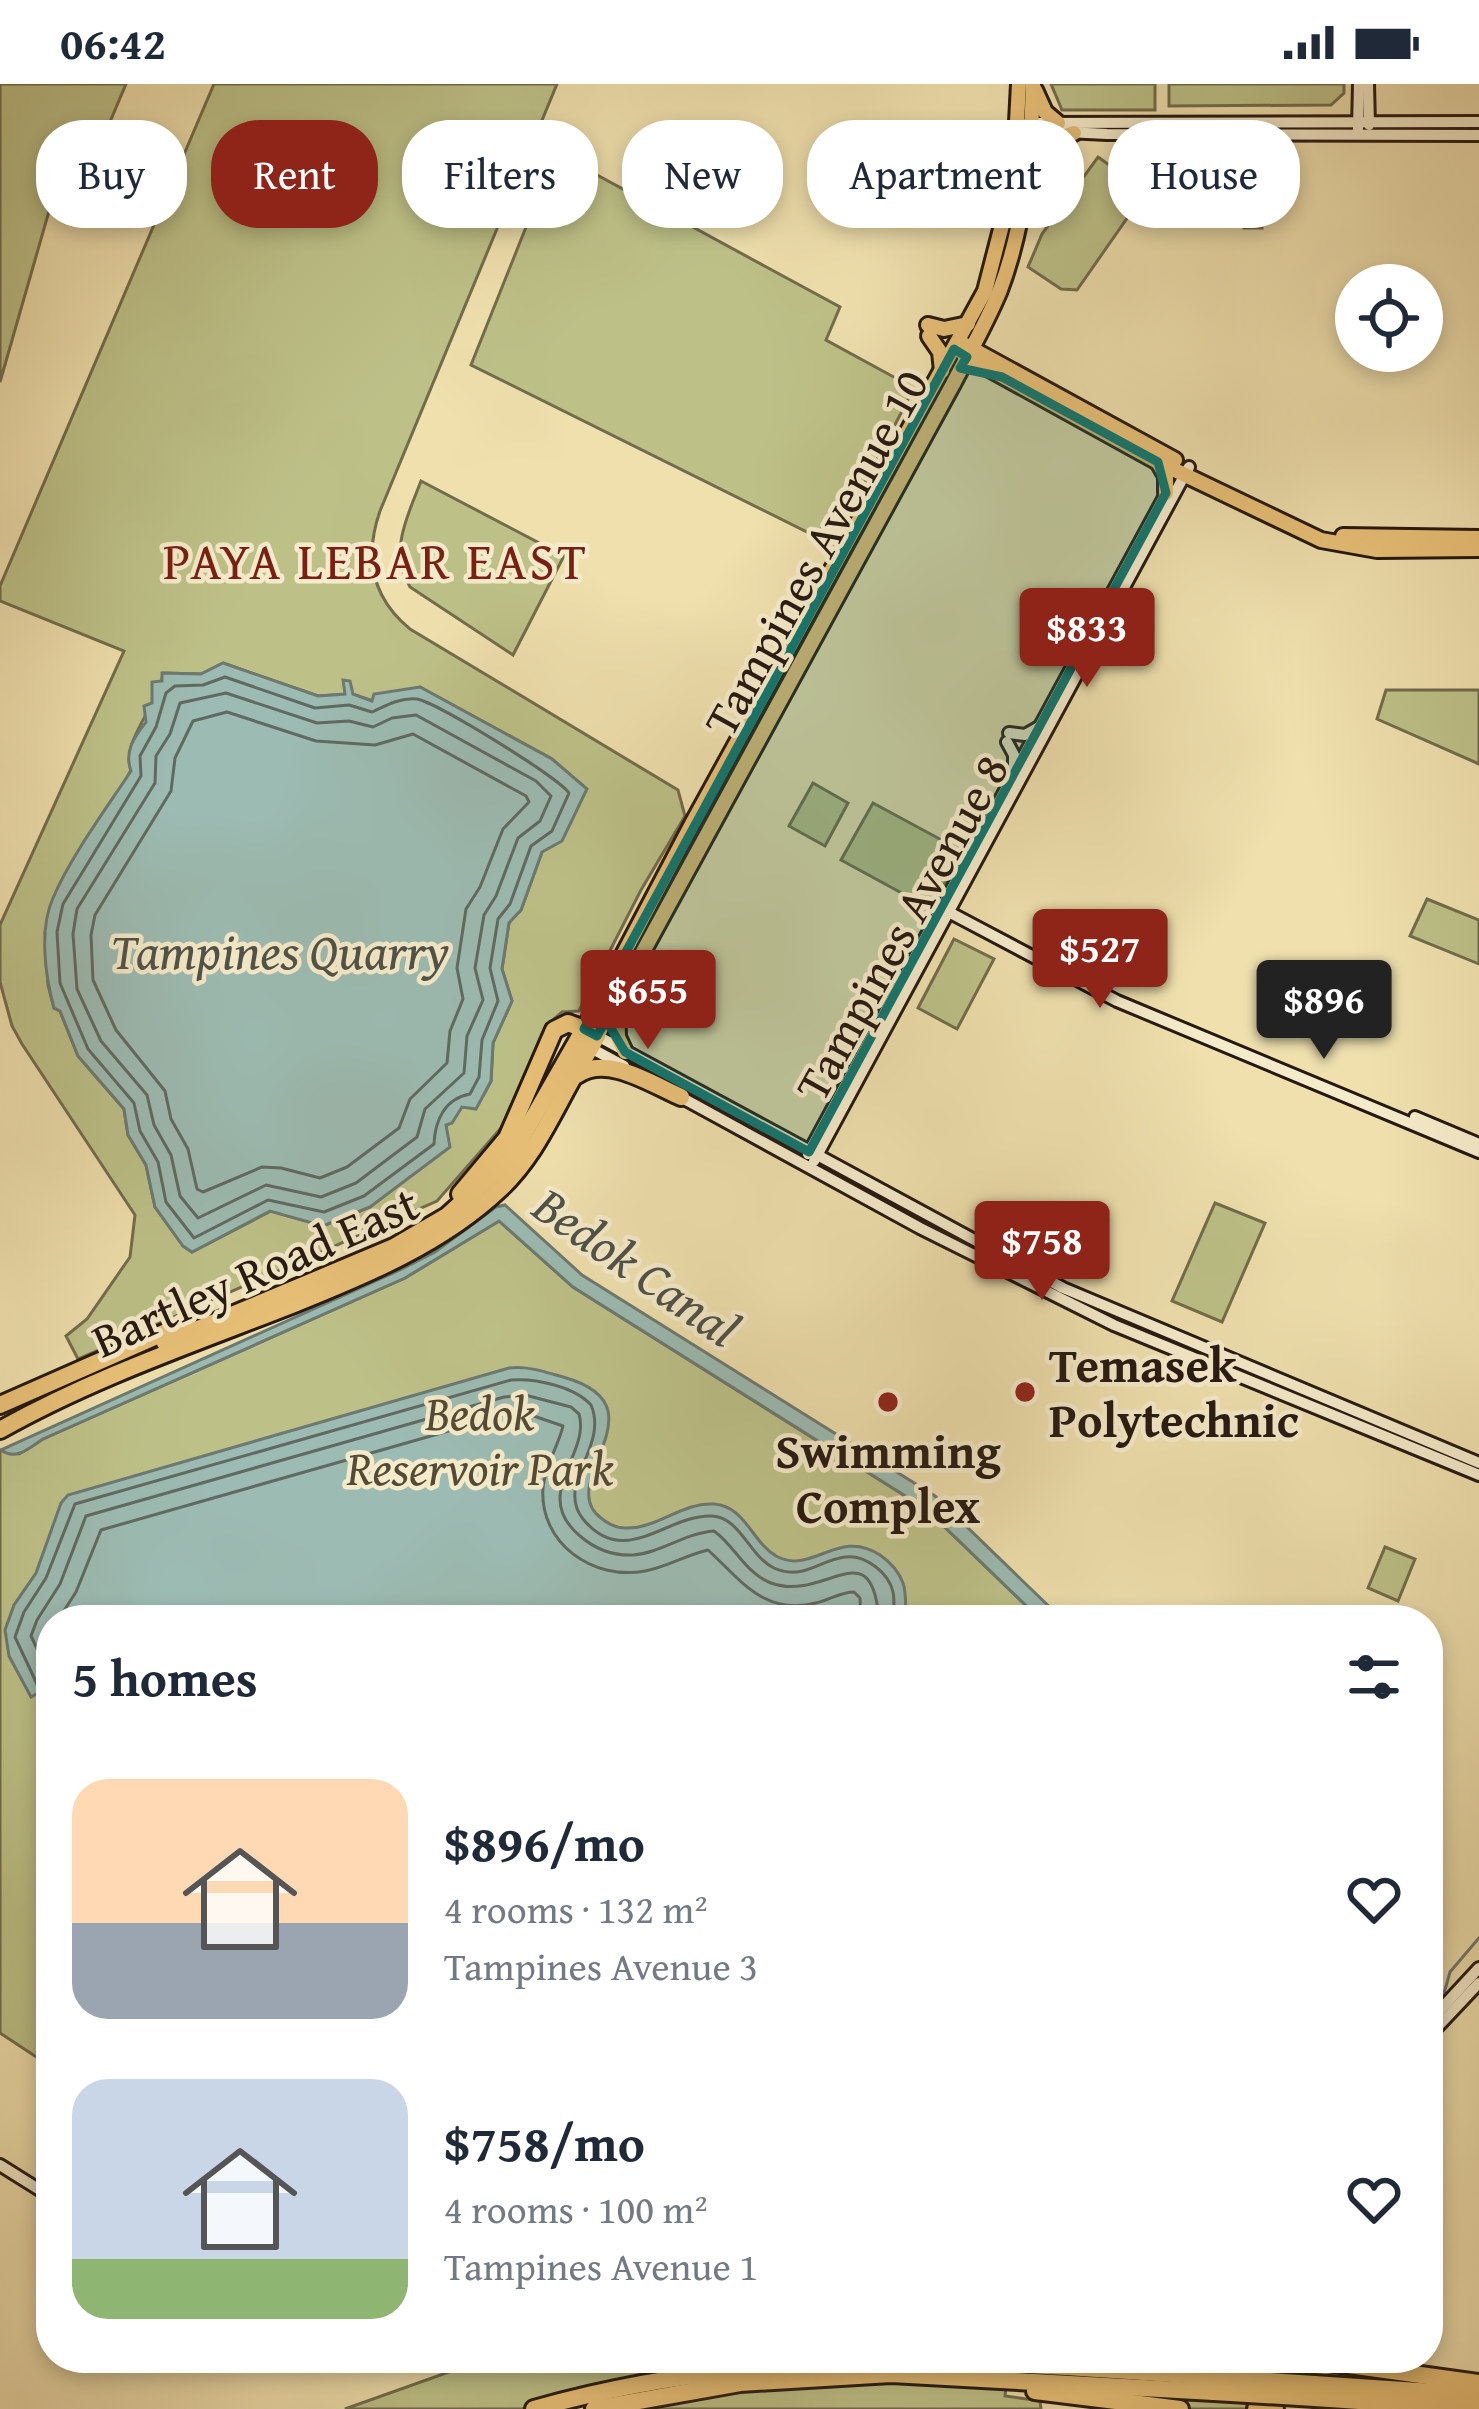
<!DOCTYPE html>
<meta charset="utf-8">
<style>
body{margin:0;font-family:"Gentium Book Plus",serif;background:#f2f2f3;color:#1f2937;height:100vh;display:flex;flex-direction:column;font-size:45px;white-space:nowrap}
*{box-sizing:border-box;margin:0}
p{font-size:39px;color:#747a83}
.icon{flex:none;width:66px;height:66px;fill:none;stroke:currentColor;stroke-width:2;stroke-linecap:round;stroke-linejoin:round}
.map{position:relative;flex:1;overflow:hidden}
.sheet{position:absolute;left:36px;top:1521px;width:1407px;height:768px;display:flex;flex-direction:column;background:#fff;border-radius:48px;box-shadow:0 6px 18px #0003}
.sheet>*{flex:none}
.hud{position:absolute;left:36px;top:36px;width:1407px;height:108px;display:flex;gap:24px}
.controls{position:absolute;left:1335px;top:180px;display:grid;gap:24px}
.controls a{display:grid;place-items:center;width:108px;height:108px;border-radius:50%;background:#fff;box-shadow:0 6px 18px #0003;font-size:60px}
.price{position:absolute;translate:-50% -102px;padding:0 27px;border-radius:12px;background:#8f2418;color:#fff;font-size:39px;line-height:78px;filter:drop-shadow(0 3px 6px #0008)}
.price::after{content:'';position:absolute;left:50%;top:72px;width:36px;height:27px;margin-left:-18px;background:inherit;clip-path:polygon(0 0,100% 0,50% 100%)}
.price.current{background:#222;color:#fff}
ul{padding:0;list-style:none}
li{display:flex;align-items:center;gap:36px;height:300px;padding:0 36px}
li span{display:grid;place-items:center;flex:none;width:336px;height:240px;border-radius:36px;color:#555}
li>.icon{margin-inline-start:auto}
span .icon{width:144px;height:144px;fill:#fffc;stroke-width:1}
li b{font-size:51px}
h2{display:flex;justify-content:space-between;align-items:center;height:144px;padding:0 36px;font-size:51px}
.pill{padding:0 42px;border-radius:48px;background:#fff;box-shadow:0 6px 18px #0003;font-size:42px;line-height:108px}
.pill.current{background:#8f2418;color:#fff}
.status{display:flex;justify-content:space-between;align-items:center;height:84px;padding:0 60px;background:#fff;direction:ltr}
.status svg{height:33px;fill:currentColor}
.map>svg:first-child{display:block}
.green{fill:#bdc188;stroke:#716d4c;stroke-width:3;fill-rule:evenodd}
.water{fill:#9cbbb2;stroke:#6c7a72;stroke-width:3}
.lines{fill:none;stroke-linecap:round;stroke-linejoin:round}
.shore{stroke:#606a62;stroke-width:3}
.stream{stroke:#6c7a72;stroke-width:3}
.secondary-casing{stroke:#251911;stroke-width:16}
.primary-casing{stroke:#251911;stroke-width:20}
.highway-casing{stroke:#251911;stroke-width:22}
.secondary{stroke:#f5ebca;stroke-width:10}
.primary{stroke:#e8c077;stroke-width:14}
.highway{stroke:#e8c077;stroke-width:16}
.highway-bridge-casing{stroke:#251911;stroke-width:22;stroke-linecap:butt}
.highway-bridge{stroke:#e8c077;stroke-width:16}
.marked{fill:#0f766e;fill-opacity:0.2;stroke:#0f766e;stroke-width:9;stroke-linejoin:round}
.poi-dot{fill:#8f2418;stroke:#f5ebca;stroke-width:4.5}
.labels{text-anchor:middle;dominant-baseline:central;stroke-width:9;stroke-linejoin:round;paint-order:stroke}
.street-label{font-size:48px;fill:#251911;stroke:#f5ebca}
.poi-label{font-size:48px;font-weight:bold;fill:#251911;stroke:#f5ebca;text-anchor:start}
.park-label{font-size:48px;font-style:italic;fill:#534b35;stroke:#f5ebca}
.neighbourhood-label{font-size:51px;letter-spacing:3px;fill:#7a1f14;stroke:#f5ebca}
.water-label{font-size:51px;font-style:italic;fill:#4f5249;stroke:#f5ebca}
</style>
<div class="status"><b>06:42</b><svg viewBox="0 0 49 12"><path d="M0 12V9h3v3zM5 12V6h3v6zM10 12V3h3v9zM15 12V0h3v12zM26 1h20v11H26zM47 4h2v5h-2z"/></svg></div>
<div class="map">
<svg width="1479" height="2325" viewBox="0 0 1479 2325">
<rect width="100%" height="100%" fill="#efe0ae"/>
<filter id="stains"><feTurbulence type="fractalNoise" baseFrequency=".00167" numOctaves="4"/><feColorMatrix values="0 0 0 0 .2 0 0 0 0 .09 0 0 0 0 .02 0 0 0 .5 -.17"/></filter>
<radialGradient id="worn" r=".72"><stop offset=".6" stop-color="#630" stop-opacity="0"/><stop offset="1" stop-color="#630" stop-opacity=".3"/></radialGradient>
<g class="green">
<path d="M0 0H126L101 59 68 61 0 298Z"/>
<path d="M214 0H557L380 427C364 473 371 513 410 545L678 706 685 732 641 806 579 927 562 928 554 935 501 1044 437 1117 78 1275 66 1252 87 1235 130 1173 135 1131 22 960 12 942 0 898V841L124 567 0 517V502ZM223 579 318 612 352 610 373 617 420 603 552 675 586 705 542 768 521 826 509 838 502 885 512 917 493 959 491 997 483 1012 462 1023 398 1101 370 1123 323 1142 271 1127 192 1168 183 1162 155 1123 146 1081 128 1051 124 1025 78 972 60 927 54 924 48 901 45 848 131 686C120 658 159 621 163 589L201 590Z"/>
<path d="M1051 0H1155V26H1062Z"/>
<path d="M1169 0H1344V9L1331 21 1169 22Z"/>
<path d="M1098 73 1146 107 1077 206 1061 205 1028 183 1042 150Z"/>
<path d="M575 79 840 223 826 256 914 304 847 433 830 427 817 453 471 281 548 88 555 81Z"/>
<path d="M1197 88H1248V105H1236L1235 95 1223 96V126L1262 128V144H1244V137H1209V124H1183L1185 108H1209L1210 98 1196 97Z"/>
<path d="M421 397 564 472 513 571 410 503C389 465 407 434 421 397Z"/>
<path d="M1386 606H1479V680L1377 635Z"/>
<path d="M813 699 848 719 825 762 789 742Z"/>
<path d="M873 719 962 767 931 825 841 776Z"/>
<path d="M1427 815 1479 836V880L1410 852Z"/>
<path d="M954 855 994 875 957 945 918 924Z"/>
<path d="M1215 1119 1265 1139 1222 1238 1172 1217Z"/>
<path d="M499 1137 573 1203 926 1425 1041 1536H51L50 1982 0 1949V1366L19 1370 43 1355 405 1194Z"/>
<path d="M1385 1463 1415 1475 1398 1517 1368 1504Z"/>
<path d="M488 2274H812L557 2315 522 2325H345Z"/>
<path d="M892 2291 1256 2310 1264 2325H1181L1006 2303 1005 2312 1040 2317 1041 2325H602L679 2310Z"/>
</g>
<g class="water">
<path d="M223 579 318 612 345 610 343 596 350 597 353 610 372 617 374 610 420 603 552 675 587 705 562 757 542 768 521 826 509 839 502 885 512 917 493 959 491 997 476 1025 462 1023 452 1039 446 1041 450 1063 370 1123 323 1142 270 1127 192 1168 183 1162 155 1123 146 1081 128 1051 124 1025 78 972 60 927 54 924C45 891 39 845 53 814 71 772 106 725 131 687 124 668 134 653 146 638L144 622 152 619V598L162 597V589L201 590Z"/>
<path d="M505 1121 582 1191 935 1412 1063 1536H1041L926 1425 573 1203 499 1137 405 1194 43 1355C29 1364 16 1377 1 1366L400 1186 435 1168 496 1123Z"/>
<path d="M509 1284C529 1282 545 1288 563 1293 668 1322 553 1398 601 1434 608 1440 616 1444 626 1444 657 1445 682 1418 714 1420 745 1422 752 1458 776 1472 812 1492 838 1443 880 1471 890 1478 899 1488 903 1499 907 1511 905 1524 906 1536H51V1602L31 1613 9 1572 5 1546 14 1521 36 1489 61 1419 68 1411Z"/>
</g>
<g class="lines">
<g class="shore">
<path d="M225 593 315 624 349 621 372 628C385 622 401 613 417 615 436 618 558 693 569 709L552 747 531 762 510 820 498 835 490 884 498 917 482 956 479 993 470 1010C444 1015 435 1037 434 1060L364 1112 324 1128 268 1116 194 1154 166 1118 158 1078 140 1047 134 1019 88 965 60 899 57 848 63 820 141 692 140 672 156 643 166 609 175 602 203 601Z"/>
<path d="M226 609 317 639 349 637 373 643 392 634 416 631 536 697 551 712 540 737 518 754 496 812 484 831 475 884 483 916 467 952 464 989 425 1025 417 1053 356 1099 321 1113 266 1101 198 1134 180 1112 171 1071 154 1041 147 1011 101 957 77 905 73 850 77 825 155 699 156 672 170 650 180 619Z"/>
<path d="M227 628 316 657 375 661 413 650 526 712 529 718 503 745 480 803 466 825 457 884 463 915 450 947 447 979 410 1015 399 1044 347 1083 320 1094 281 1084 262 1083 203 1108 197 1105 188 1065 171 1035 165 1007 116 946 93 896 91 851 95 831 171 707 175 674 193 637Z"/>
<path d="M58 1536 76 1508 101 1446 508 1330 522 1328 563 1342C558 1363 545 1381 543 1404 539 1459 593 1497 645 1487 667 1483 686 1471 708 1466 741 1496 764 1532 816 1519 830 1516 840 1508 854 1508L860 1514 861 1536"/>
<path d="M51 1594 31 1552 37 1536 60 1500 86 1432 504 1313 525 1311 571 1323 579 1330C591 1371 530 1410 580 1452 595 1465 612 1472 633 1471 661 1469 685 1449 714 1447 735 1462 745 1489 771 1499 825 1519 872 1444 879 1536"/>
<path d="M51 1630 15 1553 24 1528 46 1494 75 1420 511 1296C536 1294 575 1303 591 1321 609 1363 555 1400 583 1435 625 1486 667 1430 712 1432 740 1433 750 1473 774 1484 803 1497 819 1476 845 1473 865 1470 889 1489 893 1508 895 1517 893 1527 894 1536"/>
</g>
<path class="stream" d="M1443 1913 1450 1888 1479 1854"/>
<defs>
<g id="secondary">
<path d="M1368 0 1369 41"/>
<path d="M1028 39 1479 38"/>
<path d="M1358 45 1359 0"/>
<path d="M1026 46 1107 50 1479 51"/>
<path d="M1009 649 1025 651 1039 643"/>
<path d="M1007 658 1014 671V687"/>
<path d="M943 825 1117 917 1479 1068"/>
<path d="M592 949 1063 1204 1479 1379"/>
<path d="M587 962 624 982"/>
<path d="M677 1011 920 1144 1114 1241 1479 1391"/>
<path d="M1415 1033 1479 1060"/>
<path d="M808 1070 1168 406"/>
<path d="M814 1077 1189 383"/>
<path d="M1428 1939 1479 1884"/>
<path d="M1428 1953 1479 1899"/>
<path d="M0 2081 51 2113"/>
</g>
<g id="primary">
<path d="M1035 6 1045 28 1058 39"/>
<path d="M1031 71 1045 59 1074 49"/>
<path d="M928 241 944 245 968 240"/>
<path d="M929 252 940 268 942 287"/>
<path d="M963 260 1175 376"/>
<path d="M964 271 1158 378 1321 456 1377 466 1479 465"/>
<path d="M1158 378 1166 392V409"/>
<path d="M1343 452 1479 454"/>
<path d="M617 916 618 953 625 968"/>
<path d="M584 945 693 738 985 207 1014 95 1019 0"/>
<path d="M597 952 953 300C969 269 987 238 1000 206 1025 139 1031 70 1033 0"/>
</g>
<g id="highway">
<path d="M577 991C607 970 651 1000 681 1013"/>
<path d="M460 1110 507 1054 554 946 568 939 584 945"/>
<path d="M165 1259 394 1163 447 1132 509 1076 584 945"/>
<path d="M0 1321 175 1244"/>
<path d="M0 1346C92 1294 195 1259 294 1220 366 1191 442 1160 500 1105 532 1075 549 1037 570 999 578 983 589 968 597 952"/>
<path d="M1239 2274 1252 2281 1270 2306 1256 2325"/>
<path d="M1298 2274 1479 2299"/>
<path d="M1314 2300 1479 2311"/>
<path d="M1035 2307 1180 2325"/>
<path d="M1315 2314 1476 2325"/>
<path d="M534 2325C760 2260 982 2276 1214 2293"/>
<path d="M594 2325 740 2299 891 2290 1214 2308"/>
<path d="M1275 2325 1260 2307 1272 2282 1292 2274"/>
</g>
</defs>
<use href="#secondary" class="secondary-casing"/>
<use href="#primary" class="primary-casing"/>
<use href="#highway" class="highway-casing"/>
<use href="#secondary" class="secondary"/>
<use href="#primary" class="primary"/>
<use href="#highway" class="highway"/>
<defs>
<g id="highway-bridge">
<path d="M1214 2293 1314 2300"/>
<path d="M1214 2308 1315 2314"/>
</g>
</defs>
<use href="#highway-bridge" class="highway-bridge-casing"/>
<use href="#highway-bridge" class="highway-bridge"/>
</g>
<path class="marked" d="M954 265 967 273 960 284 1002 293 1158 378 1166 409 809 1068 625 968 606 936 597 952 584 945Z"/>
<g class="poi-dot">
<circle cx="1025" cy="1308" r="12"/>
<circle cx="888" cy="1318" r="12"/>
</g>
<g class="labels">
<g class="street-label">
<text transform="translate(815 468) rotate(-61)">Tampines Avenue 10</text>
<text transform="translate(901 843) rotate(-61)">Tampines Avenue 8</text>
<text transform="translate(255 1187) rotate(-24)">Bartley Road East</text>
</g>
<g class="poi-label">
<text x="1049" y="1280">Temasek<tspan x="1049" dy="55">Polytechnic</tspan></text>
<text x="888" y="1366" text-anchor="middle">Swimming<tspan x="888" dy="55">Complex</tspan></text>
</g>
<g class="park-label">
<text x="480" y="1328">Bedok<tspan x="480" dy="55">Reservoir Park</tspan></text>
</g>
<g class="neighbourhood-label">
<text x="376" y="476">PAYA LEBAR EAST</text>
</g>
<g class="water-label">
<text x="280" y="866">Tampines Quarry</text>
<text transform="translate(637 1182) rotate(35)">Bedok Canal</text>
</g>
</g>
<rect width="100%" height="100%" filter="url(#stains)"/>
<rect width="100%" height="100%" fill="url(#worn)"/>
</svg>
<div class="controls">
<a><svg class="icon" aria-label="locate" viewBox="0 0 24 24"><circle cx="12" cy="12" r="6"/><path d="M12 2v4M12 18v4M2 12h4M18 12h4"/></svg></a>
</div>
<b class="price" style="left:1087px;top:606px">$833</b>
<b class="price" style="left:1100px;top:927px">$527</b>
<b class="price" style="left:648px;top:968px">$655</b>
<b class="price current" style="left:1324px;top:978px">$896</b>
<b class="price" style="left:1042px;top:1219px">$758</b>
<div class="hud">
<a class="pill">Buy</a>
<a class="pill current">Rent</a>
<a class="pill">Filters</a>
<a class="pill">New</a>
<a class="pill">Apartment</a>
<a class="pill">House</a>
</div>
<section class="sheet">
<h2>5 homes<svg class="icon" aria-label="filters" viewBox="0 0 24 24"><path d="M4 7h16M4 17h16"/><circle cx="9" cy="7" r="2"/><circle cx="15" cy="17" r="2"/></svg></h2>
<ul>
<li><span style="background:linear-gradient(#ffd9b3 60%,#9aa5b1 0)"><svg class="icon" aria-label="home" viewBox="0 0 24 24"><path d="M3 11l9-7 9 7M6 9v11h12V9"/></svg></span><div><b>$896/mo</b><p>4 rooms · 132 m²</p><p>Tampines Avenue 3</p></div><svg class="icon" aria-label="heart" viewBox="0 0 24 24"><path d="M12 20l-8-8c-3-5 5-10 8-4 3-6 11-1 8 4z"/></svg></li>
<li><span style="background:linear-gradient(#c9d6e8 75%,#8fb573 0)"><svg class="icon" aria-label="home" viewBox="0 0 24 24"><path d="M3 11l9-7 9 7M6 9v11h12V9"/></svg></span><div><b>$758/mo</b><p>4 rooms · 100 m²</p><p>Tampines Avenue 1</p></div><svg class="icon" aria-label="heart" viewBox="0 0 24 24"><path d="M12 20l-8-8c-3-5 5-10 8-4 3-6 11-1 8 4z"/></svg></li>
</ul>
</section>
</div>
